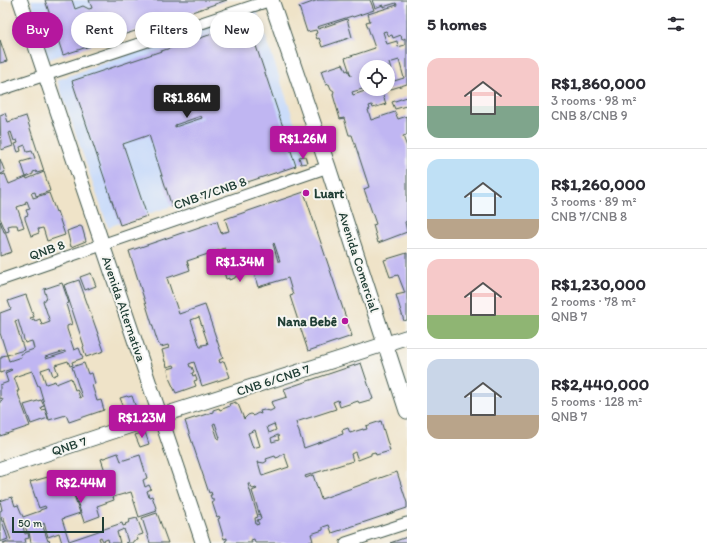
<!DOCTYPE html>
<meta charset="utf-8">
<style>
body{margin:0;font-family:Itim,sans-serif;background:#f7f7f7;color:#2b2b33;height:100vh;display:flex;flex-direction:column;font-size:15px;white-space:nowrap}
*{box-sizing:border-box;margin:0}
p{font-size:13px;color:#7c7c81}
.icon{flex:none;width:22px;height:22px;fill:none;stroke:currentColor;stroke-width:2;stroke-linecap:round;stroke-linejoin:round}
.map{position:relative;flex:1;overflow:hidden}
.drawer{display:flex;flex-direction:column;background:#fff;width:300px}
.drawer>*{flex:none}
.hud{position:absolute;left:12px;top:12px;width:335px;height:36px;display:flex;gap:8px}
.tools{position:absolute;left:359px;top:60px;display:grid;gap:8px}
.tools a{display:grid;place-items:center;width:36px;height:36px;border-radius:50%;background:#fff;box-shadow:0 2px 6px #0003;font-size:20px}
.scale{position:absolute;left:12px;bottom:10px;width:92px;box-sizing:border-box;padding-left:4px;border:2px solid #1f3d34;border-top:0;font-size:11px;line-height:14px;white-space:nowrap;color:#1f3d34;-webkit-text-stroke:3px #f6f6f2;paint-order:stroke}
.price{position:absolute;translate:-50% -34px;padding:0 9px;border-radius:4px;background:#b5179e;color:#fff;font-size:13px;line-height:26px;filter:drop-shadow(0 1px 2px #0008)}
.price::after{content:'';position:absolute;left:50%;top:24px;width:12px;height:9px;margin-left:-6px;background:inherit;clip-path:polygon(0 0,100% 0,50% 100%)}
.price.selected{background:#222;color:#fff}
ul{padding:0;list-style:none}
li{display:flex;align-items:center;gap:12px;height:100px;padding:0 20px}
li+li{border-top:1px solid #e1e1e2}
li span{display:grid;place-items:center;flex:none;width:112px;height:80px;border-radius:12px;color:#555}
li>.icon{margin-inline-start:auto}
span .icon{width:48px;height:48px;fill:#fffc;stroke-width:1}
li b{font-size:17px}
h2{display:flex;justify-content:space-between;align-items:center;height:48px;padding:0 20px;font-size:17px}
.chip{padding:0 14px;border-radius:18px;background:#fff;box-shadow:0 2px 6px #0003;font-size:14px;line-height:36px}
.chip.selected{background:#b5179e;color:#fff}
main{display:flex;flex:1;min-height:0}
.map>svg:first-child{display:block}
.built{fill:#cadcf9}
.building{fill:#c0b6f2;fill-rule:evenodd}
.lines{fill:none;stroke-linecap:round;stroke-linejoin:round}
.minor-casing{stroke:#3e564a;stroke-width:13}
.tertiary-casing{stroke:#3e564a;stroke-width:16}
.secondary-casing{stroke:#3e564a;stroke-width:17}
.minor{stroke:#fff;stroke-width:11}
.tertiary{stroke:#fff;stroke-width:14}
.secondary{stroke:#fff;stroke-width:15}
.poi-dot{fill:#b5179e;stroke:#f6f6f2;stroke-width:1.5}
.labels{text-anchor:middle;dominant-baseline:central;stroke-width:4;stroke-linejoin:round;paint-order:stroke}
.street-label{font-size:13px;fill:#1f3d34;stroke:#f6f6f2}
.poi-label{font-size:13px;font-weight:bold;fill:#1f3d34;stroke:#f6f6f2;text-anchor:start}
</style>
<main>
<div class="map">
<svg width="407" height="543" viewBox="0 0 407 543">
<rect width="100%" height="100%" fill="#f6f6f2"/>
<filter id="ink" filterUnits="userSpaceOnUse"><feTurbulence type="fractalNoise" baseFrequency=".025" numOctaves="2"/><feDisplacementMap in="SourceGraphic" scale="8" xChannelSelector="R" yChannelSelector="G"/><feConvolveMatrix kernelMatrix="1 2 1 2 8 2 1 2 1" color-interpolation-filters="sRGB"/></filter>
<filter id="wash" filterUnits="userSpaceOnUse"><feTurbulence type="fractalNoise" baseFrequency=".012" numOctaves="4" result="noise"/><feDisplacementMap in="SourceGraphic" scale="16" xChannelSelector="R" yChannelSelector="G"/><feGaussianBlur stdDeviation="0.9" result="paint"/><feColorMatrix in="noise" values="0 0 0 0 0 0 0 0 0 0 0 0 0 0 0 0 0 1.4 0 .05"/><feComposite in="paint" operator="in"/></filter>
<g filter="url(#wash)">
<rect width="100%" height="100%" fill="#efe3c8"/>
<g class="built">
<path d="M31 0H216L47 60Z"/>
<path d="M256 8 308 162 108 227 57 80Z"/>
</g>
<g id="blocks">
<g class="building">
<path d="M45 0H72L75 9 83 6 89 9 92 8 89 0H227L151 26 149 20 140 23 142 29 116 37 112 25 106 28 105 30 90 35 87 32H86L90 46 63 55Z"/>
<path d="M318 0H370L374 10 353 17 352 16 317 27 318 29 347 19 352 37 322 47 319 38 317 39 315 34 317 33 316 30 307 32 299 7Z"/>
<path d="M372 0H407V84L388 90V67L381 66 366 67V88L352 92 353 95 371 89H381L386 104 373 108 372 105 369 106 370 109 368 110 371 120 395 112 398 119 407 116V135L403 136 407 147V221L405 222 407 232 378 243 373 225 376 224 364 189 369 187 352 135H349L344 118 340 119 333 95 334 91 331 89 329 84 326 85 321 71 343 64 346 71 348 70 351 76 345 58 375 48 366 22 370 21 368 14 397 5 396 3 383 7V5L375 8ZM386 31 389 36 392 35 393 38 401 35 402 40 405 38V45L398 47 397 41 387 44 383 32ZM399 60 404 78 394 81 389 63Z"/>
<path d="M248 22 296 166 172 207 149 135 123 144 147 216 120 225 72 81ZM201 116 202 118 175 127V125Z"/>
<path d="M0 40 7 61 0 63Z"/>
<path d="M407 97V109L406 106 395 109 392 102Z"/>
<path d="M5 113 8 122 26 116 44 171 37 173 36 171 33 172V174L26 177 21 162 35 158 32 151 27 152 25 145 20 147 21 151 18 152 15 144 18 143 17 140 14 141 11 132 9 133 13 146 1 150 0 115Z"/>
<path d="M305 156 307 163 301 164 299 157Z"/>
<path d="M0 159 5 172 1 174 2 175 5 174 9 184 26 177 27 179 44 172 50 191 36 196 35 192 31 193 33 197V198L49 193 56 212 57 211 65 235 47 241 43 228 38 229 39 233 31 236 25 219V216L28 215 26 210 30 209 27 201 25 202 26 204 17 207 24 227 18 229 17 225H12L8 226 9 231 6 232 0 218Z"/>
<path d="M304 192 352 336 308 351 290 296 293 295 288 278 258 287 253 270 251 271V273L235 277V278L229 280V278L226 279 222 265 230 263 225 248 217 251 187 261 190 270 167 278 179 314 205 305 223 358 219 360 220 363 224 361 230 377 202 386 194 362 189 364 190 367H192L194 372 192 373 193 376 195 375 197 380 194 381 196 386 176 393 170 380 168 369 175 367 174 365 167 367 166 362H165L162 350 169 348 168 345 161 347 158 343 129 251 217 221 221 233 229 231 225 219ZM274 243 280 261H278L273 244ZM199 317 208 344 202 345V347H200L191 320Z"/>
<path d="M0 221 4 232H5L12 252 0 256Z"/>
<path d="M80 226 82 227 86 241 71 247 67 231Z"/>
<path d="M407 253V320L404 321 396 295 405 293 398 275 390 277 384 260Z"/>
<path d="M91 273 96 286 85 290 80 277Z"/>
<path d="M79 280 104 351 86 357 83 347 84 346 64 285Z"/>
<path d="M62 283 69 303 66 304 72 324 67 326V329L74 350 79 348 83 358 72 362 73 365 70 366 68 361 55 365 58 374 53 376 50 367 41 370 46 384 55 381 56 384 71 378 75 390 77 389 80 398 82 397 72 367 84 363 88 374 92 373 95 384 92 385 97 401 101 400 104 410 69 422 66 415 49 420 39 386H38L32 371 14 377 19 391H17L30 426 0 436V401L3 400 2 398 0 399V385L8 382 5 373 12 370 11 369 0 373V358H2V356L7 355 0 333V313L11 309 8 301 26 295 34 317 30 318 31 320 34 319 35 321 40 319 42 325 50 322 43 301 47 299 44 289ZM18 320 25 343 32 341 34 349 20 354 21 357 9 361 7 355 24 350 15 321ZM65 351V353L46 359 45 357Z"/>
<path d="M361 363 373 399 359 403 358 401 340 407 338 400 333 402 336 409 296 422 304 448 343 434 342 430 348 428 350 433 363 429V430L367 429 366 426 381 421 390 451 376 455 375 452 371 453V455L358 460 355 452 351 454 353 461 305 476 306 478 313 475 321 499 397 472 407 503V508L332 533 329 525 323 527V530L311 534 313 541 305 543H255L254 539 251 540 252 543H226L225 541 227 540V538L224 539 218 519 220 518 219 516 217 517 212 502H214V500H212L210 495H212L211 492 209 493 185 421 213 412V410L219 408 220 410 230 406 229 404 236 402V404H238L244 419 248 415 251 414 253 416 258 413 261 414 260 411 264 410 270 411 274 409 271 402 287 397 284 389ZM215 423 220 438 218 439 213 424ZM274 424 276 430 269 433 267 427ZM255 430 260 446 253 448 248 433ZM278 435 279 440 272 442 271 438ZM284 453 289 467 262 476 258 462 264 463 267 461 266 459 275 456 276 458 279 457ZM248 484H250L253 489 256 488 257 489 252 491 261 519 257 520 259 524 256 525 255 518 258 517Z"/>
<path d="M127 396 128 397 132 396 137 411 127 415 120 398Z"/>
<path d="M41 400 44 406 41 407 42 410 45 409 48 418 31 424 24 405Z"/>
<path d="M145 432 149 444 140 447 135 435Z"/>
<path d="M118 453 121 461 140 455 147 478 143 480 145 487 149 485 151 489 147 491 149 497 152 496 157 511 139 517 131 492 113 497 114 500 97 506 100 516 84 522 73 489H72L80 513 62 519 69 541 122 523 123 526 126 525 125 524 130 522 129 520 137 518 143 534 137 536 138 540 133 541V543H125L128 542 124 529 117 532 120 543H109L108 539 103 541 101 537 99 538 101 543H62L59 533 48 537 44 523 42 524 48 541 49 540 50 543H31L29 532H27L23 519 21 520 25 534 28 533 29 538 25 539 26 543H3L11 540 3 517 1 518 8 539 0 542V511L2 510 0 501 12 497 15 506 18 505 23 517 40 511V510L46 508 45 506 39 508 30 482 48 477 51 486 86 473 87 475 105 471 101 459Z"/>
<path d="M157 513 168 543H150L142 518Z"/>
<path d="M407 537V543H390Z"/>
</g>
</g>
</g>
<g filter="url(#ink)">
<use href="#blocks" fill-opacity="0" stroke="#3e564a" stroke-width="1"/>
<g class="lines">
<defs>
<g id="minor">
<path d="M0 90 271 0"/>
<path d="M0 280 328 167"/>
<path d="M346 543 407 523"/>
</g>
<g id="tertiary">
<path d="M20 0 203 543"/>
<path d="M0 469 160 416 407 337"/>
</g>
<path id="secondary" d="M271 0 328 167 407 411"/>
</defs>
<use href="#minor" class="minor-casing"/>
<use href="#tertiary" class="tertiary-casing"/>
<use href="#secondary" class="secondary-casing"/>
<use href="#minor" class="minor"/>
<use href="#tertiary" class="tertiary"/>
<use href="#secondary" class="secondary"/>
</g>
</g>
<g class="poi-dot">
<circle cx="306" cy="193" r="4"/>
<circle cx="345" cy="321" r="4"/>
</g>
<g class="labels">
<g class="street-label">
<text transform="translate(210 193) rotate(-19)">CNB 7/CNB 8</text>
<text transform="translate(47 250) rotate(-19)">QNB 8</text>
<text transform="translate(359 262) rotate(72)">Avenida Comercial</text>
<text transform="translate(124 309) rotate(71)">Avenida Alternativa</text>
<text transform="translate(273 380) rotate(-18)">CNB 6/CNB 7</text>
<text transform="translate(69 446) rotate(-18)">QNB 7</text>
</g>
<g class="poi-label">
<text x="314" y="193">Luart</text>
<text x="337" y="321" text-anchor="end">Nana Bebê</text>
</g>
</g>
</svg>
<div class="tools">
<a><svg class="icon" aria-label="locate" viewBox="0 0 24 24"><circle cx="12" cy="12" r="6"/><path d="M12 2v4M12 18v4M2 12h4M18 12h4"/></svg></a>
</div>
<div class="scale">50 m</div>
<b class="price selected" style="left:187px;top:119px">R$1.86M</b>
<b class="price" style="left:303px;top:160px">R$1.26M</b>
<b class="price" style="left:240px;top:283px">R$1.34M</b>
<b class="price" style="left:142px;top:439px">R$1.23M</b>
<b class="price" style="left:81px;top:504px">R$2.44M</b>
<div class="hud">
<a class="chip selected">Buy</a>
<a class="chip">Rent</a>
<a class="chip">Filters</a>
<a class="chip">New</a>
</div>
</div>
<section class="drawer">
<h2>5 homes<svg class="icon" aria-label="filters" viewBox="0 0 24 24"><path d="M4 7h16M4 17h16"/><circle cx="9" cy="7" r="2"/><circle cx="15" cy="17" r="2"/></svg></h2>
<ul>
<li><span style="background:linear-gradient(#f6c9c9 60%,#7fa58c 0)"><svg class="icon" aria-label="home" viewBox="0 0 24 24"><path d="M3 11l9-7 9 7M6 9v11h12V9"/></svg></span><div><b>R$1,860,000</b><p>3 rooms · 98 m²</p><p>CNB 8/CNB 9</p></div></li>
<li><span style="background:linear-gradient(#bfe0f5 75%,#b9a48a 0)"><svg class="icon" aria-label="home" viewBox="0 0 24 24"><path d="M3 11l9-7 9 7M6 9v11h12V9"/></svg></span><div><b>R$1,260,000</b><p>3 rooms · 89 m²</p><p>CNB 7/CNB 8</p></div></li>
<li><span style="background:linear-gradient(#f6c9c9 70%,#8fb573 0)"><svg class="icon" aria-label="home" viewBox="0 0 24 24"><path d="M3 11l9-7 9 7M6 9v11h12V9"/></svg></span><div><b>R$1,230,000</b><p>2 rooms · 78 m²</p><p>QNB 7</p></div></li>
<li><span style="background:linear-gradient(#c9d6e8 70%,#b9a48a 0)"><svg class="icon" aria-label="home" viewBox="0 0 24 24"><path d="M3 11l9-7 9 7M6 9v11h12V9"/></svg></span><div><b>R$2,440,000</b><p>5 rooms · 128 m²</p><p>QNB 7</p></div></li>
</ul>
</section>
</main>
